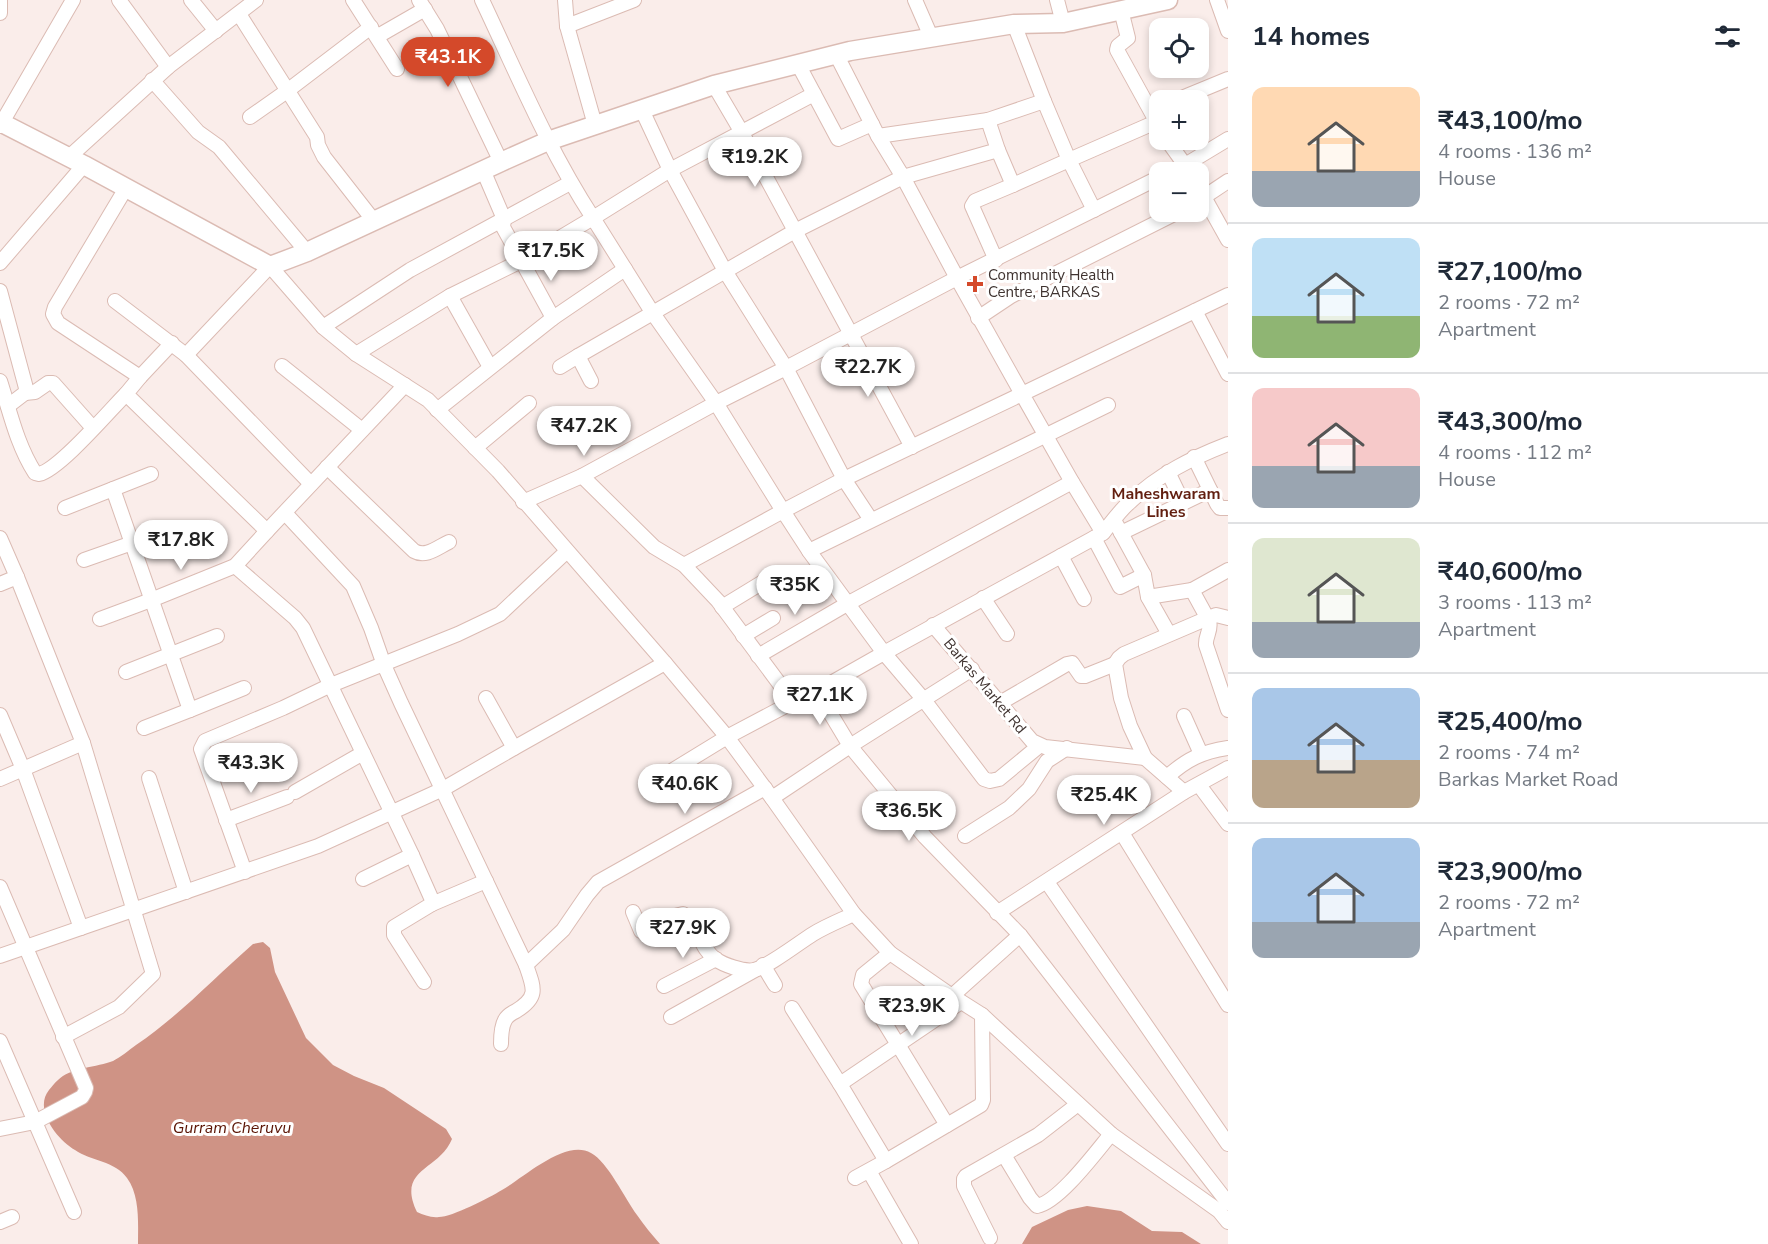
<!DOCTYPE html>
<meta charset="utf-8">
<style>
body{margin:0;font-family:"Nunito Sans",sans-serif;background:#f6f6f7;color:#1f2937;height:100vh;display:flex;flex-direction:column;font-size:22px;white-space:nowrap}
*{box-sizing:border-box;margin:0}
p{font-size:20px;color:#747a83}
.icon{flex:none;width:33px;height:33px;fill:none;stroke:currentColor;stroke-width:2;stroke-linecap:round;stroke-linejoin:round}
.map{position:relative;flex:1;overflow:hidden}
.details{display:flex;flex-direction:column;background:#fff;width:540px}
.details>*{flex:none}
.tools{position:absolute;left:1149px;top:18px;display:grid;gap:12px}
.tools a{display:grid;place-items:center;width:60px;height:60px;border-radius:12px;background:#fff;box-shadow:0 3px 9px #0003;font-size:30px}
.price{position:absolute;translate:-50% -51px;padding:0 14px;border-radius:21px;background:#fff;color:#222;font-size:20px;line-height:39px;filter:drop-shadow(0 2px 3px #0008)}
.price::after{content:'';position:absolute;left:50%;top:36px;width:18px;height:14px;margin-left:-9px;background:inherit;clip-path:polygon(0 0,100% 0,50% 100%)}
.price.selected{background:#d4492a;color:#fff}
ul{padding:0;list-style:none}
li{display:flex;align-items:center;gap:18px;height:150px;padding:0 24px}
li+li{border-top:2px solid #e0e1e3}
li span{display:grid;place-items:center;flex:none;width:168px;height:120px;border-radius:12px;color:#555}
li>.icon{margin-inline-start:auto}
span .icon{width:72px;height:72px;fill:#fffc;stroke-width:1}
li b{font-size:26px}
h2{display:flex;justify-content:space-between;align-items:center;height:72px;padding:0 24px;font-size:26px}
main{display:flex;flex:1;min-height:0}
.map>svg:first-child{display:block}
.water{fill:#cf9385}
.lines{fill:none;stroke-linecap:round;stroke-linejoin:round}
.minor-casing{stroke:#dbbbb3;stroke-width:16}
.tertiary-casing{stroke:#dbbbb3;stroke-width:21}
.minor{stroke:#fff;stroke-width:14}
.tertiary{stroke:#fff;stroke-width:18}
.poi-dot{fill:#d4492a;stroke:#fff;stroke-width:2}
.labels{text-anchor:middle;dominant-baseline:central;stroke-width:6;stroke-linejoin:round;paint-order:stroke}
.poi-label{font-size:15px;fill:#3e322f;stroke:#fff;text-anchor:start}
.street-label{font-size:15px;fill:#3e322f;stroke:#fff}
.neighbourhood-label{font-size:16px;font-weight:bold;fill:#621f10;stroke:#fff}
.water-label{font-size:16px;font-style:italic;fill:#5a1404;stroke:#fff}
</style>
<main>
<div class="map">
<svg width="1228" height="1244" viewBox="0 0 1228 1244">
<rect width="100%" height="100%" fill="#faedea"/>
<g class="water">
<path d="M263 942 270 948 275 972 306 1038 333 1065 354 1076 384 1088 446 1129 452 1139C439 1171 396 1168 417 1212 424 1215 431 1218 439 1217 452 1217 489 1198 502 1190 523 1178 566 1138 591 1153 608 1162 625 1199 637 1215 644 1225 652 1235 660 1244H138C138 1222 140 1196 127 1178 115 1161 91 1161 75 1150 58 1140 33 1110 49 1090 52 1087 54 1083 58 1080 69 1068 98 1067 113 1061 121 1057 129 1050 136 1045 179 1016 214 978 253 944Z"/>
<path d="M1087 1206 1121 1211 1152 1231 1182 1232 1201 1244H1022L1032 1227 1068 1210Z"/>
</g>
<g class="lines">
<defs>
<g id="minor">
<path d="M119 0 168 67"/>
<path d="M191 0 216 31"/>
<path d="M353 0 397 69"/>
<path d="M419 0 437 29 501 162"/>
<path d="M482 0C517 74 548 149 593 218L670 170 814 94"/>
<path d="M565 0 567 26 595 125"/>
<path d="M915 0 932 39"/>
<path d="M1057 0 1063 23"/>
<path d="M1217 0 1228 31"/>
<path d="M0 1V13"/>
<path d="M1121 10 1128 38 1118 46 1117 50 1160 128"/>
<path d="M239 14 317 137 318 145 324 157 374 221"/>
<path d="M567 26 634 0"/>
<path d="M378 36 425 9"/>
<path d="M836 54 878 136 903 177 998 150 988 120 1044 101 1014 24"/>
<path d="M798 64 838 139 872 124"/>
<path d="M152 80 198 132 219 147 307 252"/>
<path d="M714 85 741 131 912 447"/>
<path d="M1177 100 1228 79"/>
<path d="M642 110 670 170 725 271 786 368 957 278 1160 177"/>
<path d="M250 117 287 91 371 27"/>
<path d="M0 126 73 0"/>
<path d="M878 136 988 120"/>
<path d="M1167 140 1185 165 1228 139"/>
<path d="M998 150 1013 185 1069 160 1044 101"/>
<path d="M68 158 168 67 256 0"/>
<path d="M483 170 504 219 503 227 553 318"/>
<path d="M1169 172 1185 165 1188 171"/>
<path d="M126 188 55 307 53 314 58 323 140 377 172 343"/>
<path d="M1198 188 1204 197 1228 181"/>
<path d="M1198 200 1204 197 1228 240"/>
<path d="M1094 210 1069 160 1156 122"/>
<path d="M996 260 972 206 975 201 1013 185"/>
<path d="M0 263 84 165"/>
<path d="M0 291 26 388 25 393 8 406"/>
<path d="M1228 295 1022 394 1072 482 1103 533C1112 522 1120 510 1131 501 1159 474 1192 458 1228 444"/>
<path d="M450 296 490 367"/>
<path d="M115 301 186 355 270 266 323 327 356 354 428 400 498 471 665 663 727 737 772 798 854 914 890 953 952 996 982 1015 1111 1134 1219 1211 1228 1222"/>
<path d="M1195 311 1228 374"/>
<path d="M978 318 1011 296 1178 212"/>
<path d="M323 327 410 270 570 183"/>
<path d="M356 354 450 296 521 261 593 218 652 312 716 403 786 368 844 479 871 520"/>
<path d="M186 355 311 484"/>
<path d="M282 366 362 430"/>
<path d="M560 367 578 356"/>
<path d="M140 377 126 394 267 531 405 385"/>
<path d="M0 381C10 412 17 445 35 473L39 474C59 470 110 410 126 394"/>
<path d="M25 393 35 392 48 383H53L93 428"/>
<path d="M437 410 553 318 625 269"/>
<path d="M475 448 529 403"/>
<path d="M1194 457 1217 504 1220 508H1228"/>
<path d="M327 467 414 551C426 558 438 547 449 542"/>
<path d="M1168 472 1183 503"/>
<path d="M582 476 654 547 684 565 783 511 809 551 1108 405"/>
<path d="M113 489 190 710 144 728"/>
<path d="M523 502 582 476 716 403 783 511 844 479 1022 394 957 278 903 177 795 231 578 356 591 381"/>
<path d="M65 508 151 474"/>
<path d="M285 513 353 586 371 628 384 665 401 703 526 965C534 988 539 997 516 1011 512 1013 507 1016 505 1020 501 1027 501 1037 501 1044"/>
<path d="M1114 520 1144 575 1148 597 1192 590"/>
<path d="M1121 533 1210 490"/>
<path d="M0 538 17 577 83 743 0 779"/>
<path d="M1094 538 1120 587 1144 575"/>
<path d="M809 551 884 653 1103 533"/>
<path d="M1061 556 1084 599"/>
<path d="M84 560 172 529"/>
<path d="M684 565 718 601 793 702 817 691 884 653 924 700 984 779 990 781 999 779 1039 746"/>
<path d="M235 566 295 618 303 628 412 855 363 879"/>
<path d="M1228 570 1192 590 1209 621C1212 630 1205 636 1206 645L1228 710"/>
<path d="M0 584 17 577"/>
<path d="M1148 597 1169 634"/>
<path d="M983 598 1007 634"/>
<path d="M722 607 763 582"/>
<path d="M100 619 151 600 235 566 267 531"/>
<path d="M933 625 1032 741 1045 747 1145 758"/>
<path d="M743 636 773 618"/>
<path d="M758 656 847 604 1072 482"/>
<path d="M126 672 217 636"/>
<path d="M817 691 850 746 925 837 1020 935 1228 1203"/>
<path d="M486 698 514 748"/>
<path d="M1000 703 1067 664 1072 663 1081 676H1085L1115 664"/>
<path d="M190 710 244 688"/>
<path d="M0 715 23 769 81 928"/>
<path d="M1184 716 1201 754"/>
<path d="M1167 777C1187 759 1202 752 1228 748"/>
<path d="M149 778 186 892"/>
<path d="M1199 785 1228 824"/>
<path d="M647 786 727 737 793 702"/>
<path d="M295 792 363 753"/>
<path d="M1184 792 1145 758 1130 726 1121 698 1115 664 1119 658 1124 654 1208 618 1216 615 1228 618"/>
<path d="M772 798 850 746 972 669"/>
<path d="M226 820 287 797"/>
<path d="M1122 833 1228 1005"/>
<path d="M965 836 1009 808 1029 789 1047 761 1067 748"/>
<path d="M412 855 432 900V904L394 927V935L424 982"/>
<path d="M245 872 201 749 205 741 283 708 331 685 458 634 500 614 566 552"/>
<path d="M1047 882 1228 1144"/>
<path d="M0 887 86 1088 85 1092 82 1097 35 1122 0 1129"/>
<path d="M432 904 486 881"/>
<path d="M633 912 641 931H644L675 916 683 914C698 925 700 948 715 959 724 965 743 972 754 970 768 967 800 942 813 934 826 926 841 920 854 914"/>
<path d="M997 913 1184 792 1228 768"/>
<path d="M890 953 863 975 861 984 947 1125"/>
<path d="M0 956 318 846 443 789 514 748 665 663"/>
<path d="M526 965 563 930 587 895 598 882 765 788"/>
<path d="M763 965 775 985"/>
<path d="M664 986 716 959"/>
<path d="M952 996 1020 935"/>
<path d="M792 1008 840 1084"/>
<path d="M671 1017 755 970"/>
<path d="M63 1037 119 1007 153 974 83 743"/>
<path d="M0 1041 74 1212"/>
<path d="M1004 1155 1030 1198 1037 1206C1059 1202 1096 1152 1111 1134"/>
<path d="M886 1161 981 1105 983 1100 982 1015"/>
<path d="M869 1171 911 1244"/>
<path d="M855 1178 886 1161 840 1084 961 1002"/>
<path d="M0 1222 12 1217"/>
<path d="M990 1238 964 1186V1179L966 1176 1038 1135 1078 1104"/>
</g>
<path id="tertiary" d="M0 122 84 165 270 266 307 252 501 162 548 141 714 85 850 51 1014 24 1063 23 1168 0"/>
</defs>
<use href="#minor" class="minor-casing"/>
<use href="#tertiary" class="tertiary-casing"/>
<use href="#minor" class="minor"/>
<use href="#tertiary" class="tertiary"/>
</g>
<path class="poi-dot" d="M972 275h6v6h6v6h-6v6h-6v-6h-6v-6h6z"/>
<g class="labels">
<g class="poi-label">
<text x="988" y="275">Community Health<tspan x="988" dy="17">Centre, BARKAS</tspan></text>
</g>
<g class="street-label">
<text transform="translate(985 686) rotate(50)">Barkas Market Rd</text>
</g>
<g class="neighbourhood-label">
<text x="1166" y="494">Maheshwaram<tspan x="1166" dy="18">Lines</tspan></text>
</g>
<g class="water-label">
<text x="232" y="1128">Gurram Cheruvu</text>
</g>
</g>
</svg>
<div class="tools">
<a><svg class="icon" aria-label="locate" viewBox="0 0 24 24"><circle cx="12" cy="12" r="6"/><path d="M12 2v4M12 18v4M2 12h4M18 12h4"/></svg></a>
<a>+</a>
<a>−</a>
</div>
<b class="price selected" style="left:448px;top:88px">₹43.1K</b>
<b class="price" style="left:755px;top:188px">₹19.2K</b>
<b class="price" style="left:551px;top:282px">₹17.5K</b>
<b class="price" style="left:868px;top:398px">₹22.7K</b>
<b class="price" style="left:584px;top:457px">₹47.2K</b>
<b class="price" style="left:181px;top:571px">₹17.8K</b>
<b class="price" style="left:795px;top:616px">₹35K</b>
<b class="price" style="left:820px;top:726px">₹27.1K</b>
<b class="price" style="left:251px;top:794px">₹43.3K</b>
<b class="price" style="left:685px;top:815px">₹40.6K</b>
<b class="price" style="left:1104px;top:826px">₹25.4K</b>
<b class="price" style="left:909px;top:842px">₹36.5K</b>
<b class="price" style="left:683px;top:959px">₹27.9K</b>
<b class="price" style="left:912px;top:1037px">₹23.9K</b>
</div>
<section class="details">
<h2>14 homes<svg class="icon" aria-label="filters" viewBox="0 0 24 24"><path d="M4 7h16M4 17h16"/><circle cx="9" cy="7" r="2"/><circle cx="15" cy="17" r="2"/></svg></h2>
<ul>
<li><span style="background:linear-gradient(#ffd9b3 70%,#9aa5b1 0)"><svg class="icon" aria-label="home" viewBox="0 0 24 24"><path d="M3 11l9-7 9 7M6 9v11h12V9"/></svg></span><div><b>₹43,100/mo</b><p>4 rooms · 136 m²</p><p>House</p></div></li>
<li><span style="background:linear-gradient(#bfe0f5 65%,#8fb573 0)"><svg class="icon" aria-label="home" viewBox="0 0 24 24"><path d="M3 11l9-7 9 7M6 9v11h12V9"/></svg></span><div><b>₹27,100/mo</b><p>2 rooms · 72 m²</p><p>Apartment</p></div></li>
<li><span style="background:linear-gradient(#f6c9c9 65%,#9aa5b1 0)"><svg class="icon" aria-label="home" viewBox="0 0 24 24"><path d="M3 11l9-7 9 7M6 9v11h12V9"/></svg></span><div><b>₹43,300/mo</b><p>4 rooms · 112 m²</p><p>House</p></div></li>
<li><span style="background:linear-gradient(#dfe7d0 70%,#9aa5b1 0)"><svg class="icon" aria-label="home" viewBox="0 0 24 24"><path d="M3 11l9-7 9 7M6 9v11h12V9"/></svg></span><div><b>₹40,600/mo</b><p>3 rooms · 113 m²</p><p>Apartment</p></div></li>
<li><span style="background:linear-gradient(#a9c7e8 60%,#b9a48a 0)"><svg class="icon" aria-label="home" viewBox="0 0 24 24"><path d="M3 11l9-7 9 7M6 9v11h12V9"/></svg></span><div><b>₹25,400/mo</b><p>2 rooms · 74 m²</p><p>Barkas Market Road</p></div></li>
<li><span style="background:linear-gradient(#a9c7e8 70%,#9aa5b1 0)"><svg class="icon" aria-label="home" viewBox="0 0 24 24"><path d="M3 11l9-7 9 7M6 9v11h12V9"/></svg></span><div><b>₹23,900/mo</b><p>2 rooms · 72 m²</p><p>Apartment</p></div></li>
</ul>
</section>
</main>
